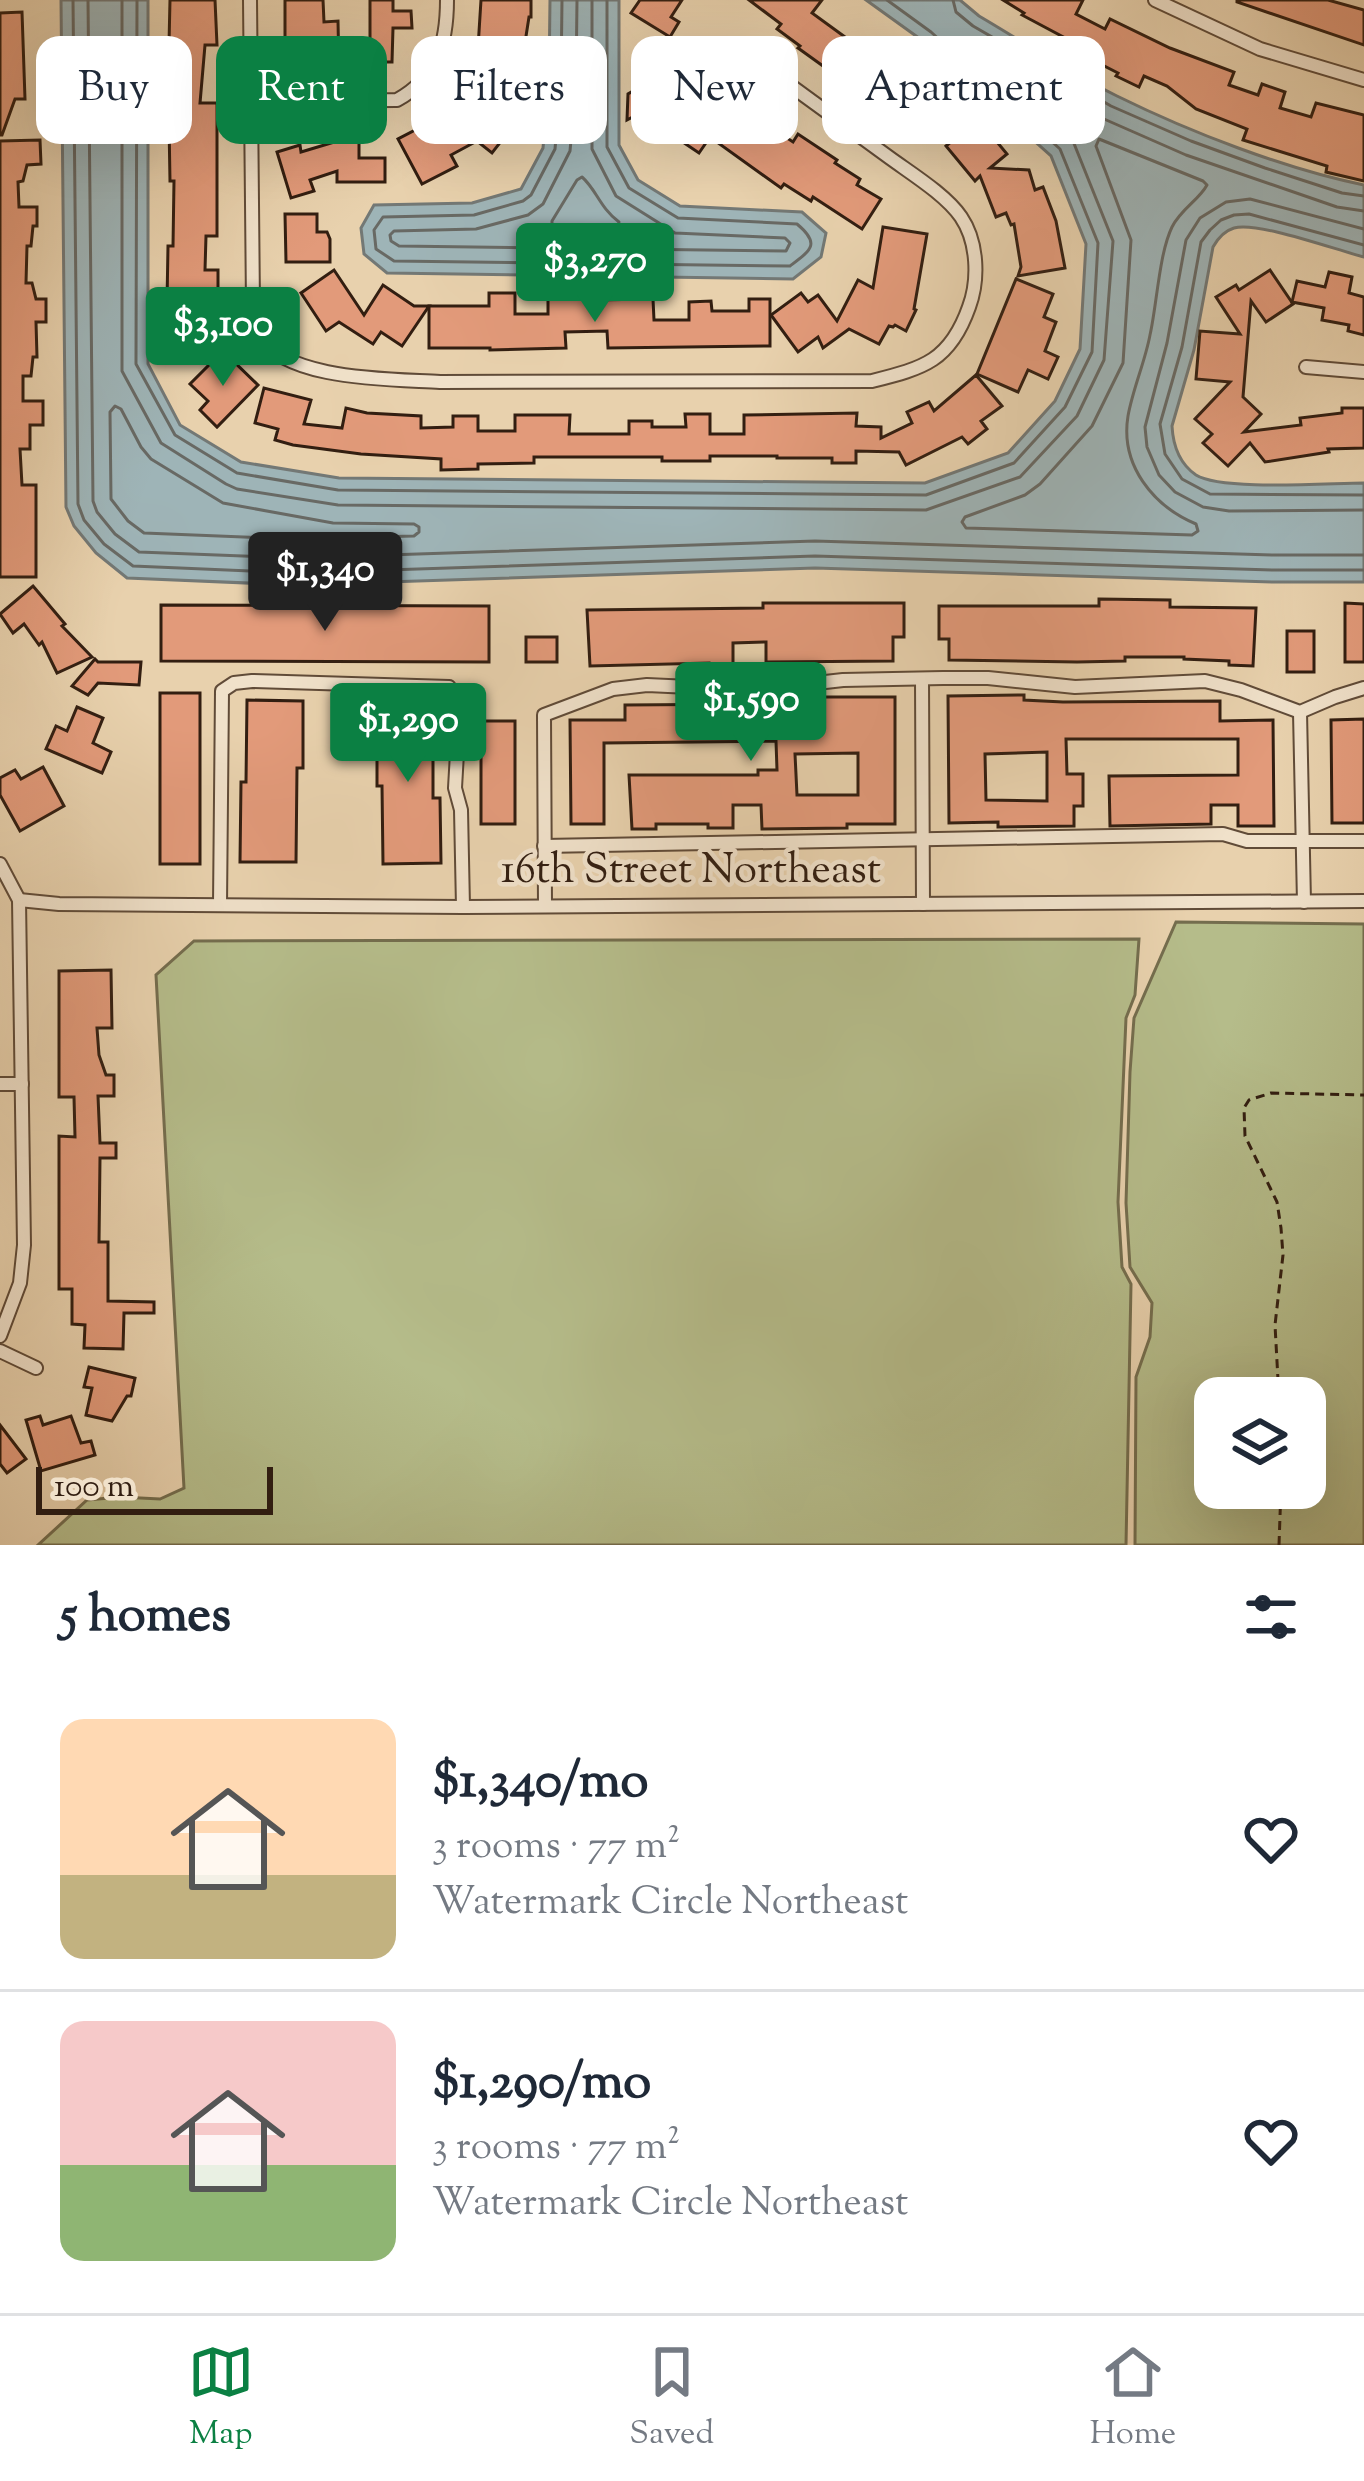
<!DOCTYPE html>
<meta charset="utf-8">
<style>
body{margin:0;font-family:"Sorts Mill Goudy",serif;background:#f6f6f7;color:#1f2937;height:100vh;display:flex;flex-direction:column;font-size:45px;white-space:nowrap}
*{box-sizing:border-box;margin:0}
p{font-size:39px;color:#747a83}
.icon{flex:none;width:66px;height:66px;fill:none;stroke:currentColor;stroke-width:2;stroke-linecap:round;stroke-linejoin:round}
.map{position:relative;height:1545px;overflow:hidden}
.side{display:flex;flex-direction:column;background:#fff;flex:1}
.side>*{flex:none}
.guide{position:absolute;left:36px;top:36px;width:1293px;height:108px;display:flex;gap:24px}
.tools{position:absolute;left:1194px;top:1377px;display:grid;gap:24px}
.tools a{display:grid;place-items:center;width:132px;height:132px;border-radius:24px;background:#fff;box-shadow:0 12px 48px #0002;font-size:60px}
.scale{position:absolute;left:36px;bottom:30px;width:237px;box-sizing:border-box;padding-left:12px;border:6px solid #321e11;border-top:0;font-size:33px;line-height:42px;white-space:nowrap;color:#321e11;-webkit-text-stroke:9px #f0e1ca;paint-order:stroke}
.price{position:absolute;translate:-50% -102px;padding:0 27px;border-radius:12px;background:#0b8043;color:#fff;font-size:39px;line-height:78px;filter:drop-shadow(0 3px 6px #0008)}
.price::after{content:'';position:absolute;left:50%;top:72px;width:36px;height:27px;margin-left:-18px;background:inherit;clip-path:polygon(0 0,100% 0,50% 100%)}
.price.selected{background:#222;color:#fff}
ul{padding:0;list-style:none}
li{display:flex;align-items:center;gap:36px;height:300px;padding:0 60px}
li+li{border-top:3px solid #e0e1e3}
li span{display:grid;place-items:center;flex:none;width:336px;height:240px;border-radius:24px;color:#555}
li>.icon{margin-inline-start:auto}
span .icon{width:144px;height:144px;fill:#fffc;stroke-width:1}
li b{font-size:51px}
h2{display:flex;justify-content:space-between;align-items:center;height:144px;padding:0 60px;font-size:51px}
.pill{padding:0 42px;border-radius:24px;background:#fff;box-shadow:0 12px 48px #0002;font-size:42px;line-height:108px}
.pill.selected{background:#0b8043;color:#fff}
.tabs{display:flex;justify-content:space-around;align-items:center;height:168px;border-top:3px solid #e0e1e3;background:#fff;font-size:33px;color:#747a83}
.tabs a{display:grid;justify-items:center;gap:6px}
.tabs .selected{color:#0b8043}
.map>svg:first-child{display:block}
.green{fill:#b5bc8a;stroke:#746d4e;stroke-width:3;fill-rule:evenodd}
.water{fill:#9eb4b7;stroke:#737875;stroke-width:3}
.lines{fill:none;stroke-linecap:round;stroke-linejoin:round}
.shore{stroke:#686964;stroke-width:3}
.building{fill:#e29a7a;stroke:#321e11;stroke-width:3;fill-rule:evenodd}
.street-casing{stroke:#604b38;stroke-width:16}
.path{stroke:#321e11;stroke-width:3;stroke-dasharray:9 6;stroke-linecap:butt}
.street{stroke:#f0e1ca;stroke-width:12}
.labels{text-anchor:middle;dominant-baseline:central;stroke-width:9;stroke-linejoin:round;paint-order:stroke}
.street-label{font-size:42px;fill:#321e11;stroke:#f0e1ca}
</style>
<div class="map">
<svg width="1364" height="1545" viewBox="0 0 1364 1545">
<rect width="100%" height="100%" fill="#e8d1ad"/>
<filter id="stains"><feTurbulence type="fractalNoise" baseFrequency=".00167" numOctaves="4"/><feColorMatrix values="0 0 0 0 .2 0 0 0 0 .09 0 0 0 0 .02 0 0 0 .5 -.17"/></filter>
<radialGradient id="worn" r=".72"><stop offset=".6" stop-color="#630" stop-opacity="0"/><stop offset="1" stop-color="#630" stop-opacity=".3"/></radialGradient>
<g class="green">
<path d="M1176 922 1364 924V1545H1135L1136 1377 1150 1337 1152 1303 1130 1267 1126 1203 1130 1072 1134 1018ZM1215 1398H1305V1488H1215Z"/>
<path d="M1139 939 1135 995 1126 1018 1118 1202 1122 1267 1131 1284 1126 1545H38L87 1500 121 1497 160 1499 184 1488 156 975 194 941Z"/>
</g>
<g class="water">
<path d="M61 0H148V364L180 425 241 462 339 478 925 483 1008 453 1055 401 1080 349 1086 244 1051 156 923 41 866 0H960L979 16C1025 43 1070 73 1117 96 1190 132 1285 169 1364 185V257C1336 250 1257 221 1234 228 1224 231 1218 238 1213 247L1194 350 1172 426C1173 445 1180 464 1196 475 1221 491 1329 483 1364 483V582H1273L815 568 295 585 127 578 96 553 74 526 66 507Z"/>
<path d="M550 0H619V145L638 180 680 206 802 212 826 233 821 257 793 279 387 273 364 254 361 228 374 205 472 203 521 189 543 148 549 81Z"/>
</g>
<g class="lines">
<g class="shore">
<path d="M73 0 78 504 84 520 104 544 133 566 295 573 815 556 1273 570H1364"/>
<path d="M88 0 93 501 97 512 115 534 139 552 295 558 815 541 1274 555H1364"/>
<path d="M122 0V371L161 443 226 484 237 489 338 505 926 510 1020 477 1077 416 1104 360 1113 241 1073 141 997 71 996 65 1000 61 1104 119 1186 155 1337 207 1364 211"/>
<path d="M137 0 136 364 175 435 237 473 338 490 926 495 1014 463 1065 407 1092 352 1098 243 1060 149 931 32 887 0"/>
<path d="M562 0 561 82 555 149 531 195 523 201 474 215 383 217 374 230 376 249 394 261 790 266C811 250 821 244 797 224L678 218 629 188 607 147V0"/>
<path d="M577 0 576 83 570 151 543 204 528 215 476 229 394 231 390 235 391 241 399 246 786 251 790 243 785 238 675 233 616 196 592 149V0"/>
<path d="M953 0 956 12 973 26 1111 106 1191 141 1265 168 1342 193 1364 196"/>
<path d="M1099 139 1203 181 1207 185C1199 200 1181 209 1172 227 1159 254 1157 304 1150 335 1145 362 1133 388 1128 416 1120 465 1153 506 1196 524L1198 531 1192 535 966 528 962 522 965 517 1025 495 1040 484 1092 426 1123 363 1131 240 1096 146Z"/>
<path d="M582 177C596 189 600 208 619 222L617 230H557L552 228V221L577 180Z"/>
<path d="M1364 229 1250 199 1226 202 1200 218 1186 240 1167 343 1145 427 1147 447 1159 475 1175 492 1203 507 1229 511 1364 510"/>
<path d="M1364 245 1249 214 1234 215 1221 220 1210 230 1201 242 1182 347 1160 424 1165 454 1182 479 1210 494 1364 495"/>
<path d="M115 406 121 409 141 447 151 459 223 503 333 523 414 524 419 527V532L414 536 295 539 144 533 128 521 111 499 110 412Z"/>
</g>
</g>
<g class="building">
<path d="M170 0H215L217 45H205L200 103H217V236H206L205 270H218V293H202L204 324 217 322 219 347 168 352 164 302H167L168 246H173L174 181H170L169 123H159L160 106H168L169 69H157V44H169Z"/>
<path d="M285 0H323L324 22 338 21 339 71 285 72Z"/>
<path d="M370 0H393V11H411L412 28H393L392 62H370Z"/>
<path d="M481 0H531V17H529L519 81 489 77 493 50 478 48Z"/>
<path d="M640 0H682L671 17 679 22 670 37 631 13Z"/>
<path d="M749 0H822L812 13 867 53 871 47 938 94 934 100 953 112 935 140 916 126 913 130 895 118 901 109 871 86 864 95 848 84 798 48 800 46 777 29 781 24Z"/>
<path d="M1003 0H1083L1076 14 1105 29 1110 19 1170 48 1234 72 1229 85 1258 95 1262 84 1285 92 1280 108 1311 117 1316 103 1364 115V181L1326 172 1327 166 1243 140 1247 129 1196 109 1167 86 1144 76 1139 87 1116 76 1118 73 1079 53 1082 47 1022 15 1024 13Z"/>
<path d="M1237 0H1328L1364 10V45L1237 2Z"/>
<path d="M22 12 25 99H15L2 135H0V13Z"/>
<path d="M664 46 687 88 627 120 628 94 640 87 638 83 649 76 639 60Z"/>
<path d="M487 88 509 107 494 124 506 135 492 153 477 141 451 155 457 166 422 184 398 139 421 127 427 138 460 121Z"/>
<path d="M688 97 732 127 744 109 793 142 798 134 837 160 835 163 860 179 857 185 881 199 862 229 813 197 811 201 784 184 781 188 710 137 699 153 665 130Z"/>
<path d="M978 119 1007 154 990 168 1029 170 1035 190 1043 187 1056 221 1065 268 1018 276 1021 267 1014 224 1011 225 1006 213 996 217 980 176 975 181 946 146Z"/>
<path d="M40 140 41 164 27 165 23 181 18 182 19 207H37V226H33L31 246H27L26 283H32L36 299H46V322H36L37 357H33L31 376H23V401H43V425H30V449H20L22 485H36V577H0V141Z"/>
<path d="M341 140H359V158H385V182H337V171L310 180 314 191 291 198 277 152 300 145 301 152Z"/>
<path d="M285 214H317V232H327L330 239V262H286Z"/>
<path d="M883 227 927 234 914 309 916 310 906 331 895 325 893 327 889 326 879 344 849 329 823 348 818 337 798 352 771 315 801 293 808 302 818 295 837 321 858 280 873 288Z"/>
<path d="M334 270 364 315 383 285 414 306H429L402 346 381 332 373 344 339 322 326 331 301 293Z"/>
<path d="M1270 270 1293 304 1266 322 1251 301 1243 397 1261 414 1244 432 1301 425 1300 418 1342 413V408H1364V448L1328 449 1329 452 1265 462 1250 443 1228 466 1203 443 1212 434 1195 419 1230 382 1196 379 1200 331 1240 334 1216 297 1236 285 1239 290Z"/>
<path d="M1329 272 1352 277 1349 293 1364 297V335L1348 331 1349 325 1322 320 1324 308 1292 302 1297 281 1325 287Z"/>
<path d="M1016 279 1053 294 1044 317 1056 322 1045 351 1058 357 1048 379 1028 370 1018 392 977 374Z"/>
<path d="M489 293H515V314H548V297H593V300L653 299 654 320H689V302L711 301 712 311H749V299H770V346L608 348 607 331 565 332 566 348 490 350V348H429V306H489Z"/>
<path d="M220 354 221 370 231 359 258 385 217 427 200 410 208 401 190 384Z"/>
<path d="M976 375 1002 406 981 421 987 429 968 444 962 437 906 465 899 452 856 451V463H832V458H777V456H710V461H662V457H534V463L478 464V469L441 470V459L361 454 293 445 275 440 278 429 255 423 264 388 311 400 304 424 342 428 346 408 367 413 421 416V428L453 427V416H478V431H515V415H570L569 434H629V421H652V427H686L685 414H710V434H744V415L857 413 856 426 881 427V438L912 423 907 412 929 402 934 411Z"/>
<path d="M33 586 65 624 62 626 92 657 57 673 42 642 39 645 24 624 13 633 0 614Z"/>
<path d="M1099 599 1170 600V607L1256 608 1253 666 1229 665V661L1184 659V657H1125V661L1077 662 949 660V639H939V606H1099Z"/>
<path d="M763 603H904V637H893V661L766 662V642L733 643V665L709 666V663L590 666 587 610 763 608Z"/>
<path d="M1345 603 1364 604V662H1345Z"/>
<path d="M161 605 489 606V662L161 661Z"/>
<rect x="1287" y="631" width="27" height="41"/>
<rect x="526" y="637" width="31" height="25"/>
<path d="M95 659 98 662H141L139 685 98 683 88 695 72 686Z"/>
<rect x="160" y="693" width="40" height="171"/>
<path d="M1024 695V700L1063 702 1220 701V721L1273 720 1274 826H1238V805H1211V824L1110 826 1109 776 1238 775V739H1066L1067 774H1083V806H1074V826L998 827V822L949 823 948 696ZM1047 752V801L986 800 985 754Z"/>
<path d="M820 697H895V824H847V828L762 829 761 805H733V828H708V824H656V829H632L629 775H758V770H777L776 741 604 743V824H571L570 720H625V705L779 704V701H820ZM858 753V795H797L795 754Z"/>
<path d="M247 700 303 701V768H297L296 862H240L241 782H246Z"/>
<path d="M433 704V798H440L441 863 383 864 382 786H377V705Z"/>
<path d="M77 707 103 718 93 743 111 752 102 773 46 749 56 726 67 731Z"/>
<path d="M1364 719V823H1332L1331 720Z"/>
<rect x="481" y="721" width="34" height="103"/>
<path d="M43 767 64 806 20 831 0 795V778L15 770 21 779Z"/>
<path d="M111 970 112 1028H97L99 1055 106 1075H114V1096H98L100 1143H116V1158H100L99 1242H108V1301L154 1302V1313H124L123 1349 84 1348 85 1325 72 1324V1289H59V1136L75 1137 74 1097H59V971Z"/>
<path d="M89 1367 135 1378 131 1396H127L112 1421 86 1415 92 1388 84 1387Z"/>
<path d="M40 1416 43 1425 71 1416 81 1443 91 1441 95 1455 41 1471 26 1420Z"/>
<path d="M0 1425 26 1459 7 1473 0 1464Z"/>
</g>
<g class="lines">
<defs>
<g id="street">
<path d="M250 0 253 305C255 314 255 326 259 334 283 381 393 379 440 382L872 381C924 368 950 361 969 307 979 280 978 242 961 217 946 195 912 174 890 158 840 121 789 85 739 48"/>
<path d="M1155 0 1260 49 1364 80"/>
<path d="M251 101 397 100C437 78 447 44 447 0"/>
<path d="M1306 367 1364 372"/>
<path d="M922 679 923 904"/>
<path d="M1300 712 1304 902"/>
<path d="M544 846 1223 834 1247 841H1364"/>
<path d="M0 864 19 900 24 1245 20 1283 0 1336"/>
<path d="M19 900 59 904 463 907 1364 901"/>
<path d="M220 905 222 691 234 683 252 681 449 687 457 704 459 718 455 788 461 810 463 907"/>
<path d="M545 906 544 715 613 689 647 685 754 690 843 680 943 678H988L1075 687 1205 681 1241 690 1300 712 1335 697 1364 688"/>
<path d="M0 1084H22"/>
<path d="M0 1351 36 1368"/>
</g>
</defs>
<use href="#street" class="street-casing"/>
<g class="path">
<path d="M1279 1398 1275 1325 1283 1255 1281 1228 1277 1202 1245 1136 1244 1108 1249 1100 1271 1093 1364 1095"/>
<path d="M1279 1545 1281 1488"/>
</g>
<use href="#street" class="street"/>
</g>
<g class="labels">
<g class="street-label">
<text x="691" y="872">16th Street Northeast</text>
</g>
</g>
<rect width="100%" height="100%" filter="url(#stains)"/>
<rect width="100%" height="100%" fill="url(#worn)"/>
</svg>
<div class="tools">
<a><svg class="icon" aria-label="layers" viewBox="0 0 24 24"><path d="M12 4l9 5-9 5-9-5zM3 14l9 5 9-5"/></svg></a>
</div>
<div class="scale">100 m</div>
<b class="price" style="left:595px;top:325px">$3,270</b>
<b class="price" style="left:223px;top:389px">$3,100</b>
<b class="price selected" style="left:325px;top:634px">$1,340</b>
<b class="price" style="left:751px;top:764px">$1,590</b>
<b class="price" style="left:408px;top:785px">$1,290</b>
<div class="guide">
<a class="pill">Buy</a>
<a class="pill selected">Rent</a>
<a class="pill">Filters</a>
<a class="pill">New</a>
<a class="pill">Apartment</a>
</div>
</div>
<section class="side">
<h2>5 homes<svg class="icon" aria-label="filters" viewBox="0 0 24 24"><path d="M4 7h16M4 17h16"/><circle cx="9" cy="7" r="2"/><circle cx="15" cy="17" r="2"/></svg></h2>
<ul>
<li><span style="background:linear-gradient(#ffd9b3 65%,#c2b280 0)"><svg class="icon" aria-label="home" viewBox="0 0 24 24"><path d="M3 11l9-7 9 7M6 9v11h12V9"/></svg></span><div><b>$1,340/mo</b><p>3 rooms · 77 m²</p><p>Watermark Circle Northeast</p></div><svg class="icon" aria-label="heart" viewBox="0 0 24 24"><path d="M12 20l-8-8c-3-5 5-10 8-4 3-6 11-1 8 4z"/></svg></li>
<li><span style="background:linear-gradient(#f6c9c9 60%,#8fb573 0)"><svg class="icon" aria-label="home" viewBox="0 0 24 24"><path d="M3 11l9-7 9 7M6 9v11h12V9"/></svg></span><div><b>$1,290/mo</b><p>3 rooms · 77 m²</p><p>Watermark Circle Northeast</p></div><svg class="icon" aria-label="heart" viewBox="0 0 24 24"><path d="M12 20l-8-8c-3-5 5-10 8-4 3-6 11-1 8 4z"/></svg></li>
</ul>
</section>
<nav class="tabs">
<a class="selected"><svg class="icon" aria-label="map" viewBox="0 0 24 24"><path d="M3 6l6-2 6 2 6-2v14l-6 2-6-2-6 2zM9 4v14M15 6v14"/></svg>Map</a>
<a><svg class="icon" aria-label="saved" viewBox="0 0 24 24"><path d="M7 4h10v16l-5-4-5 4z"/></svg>Saved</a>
<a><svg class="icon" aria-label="home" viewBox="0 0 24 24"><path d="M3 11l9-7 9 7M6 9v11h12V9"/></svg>Home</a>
</nav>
